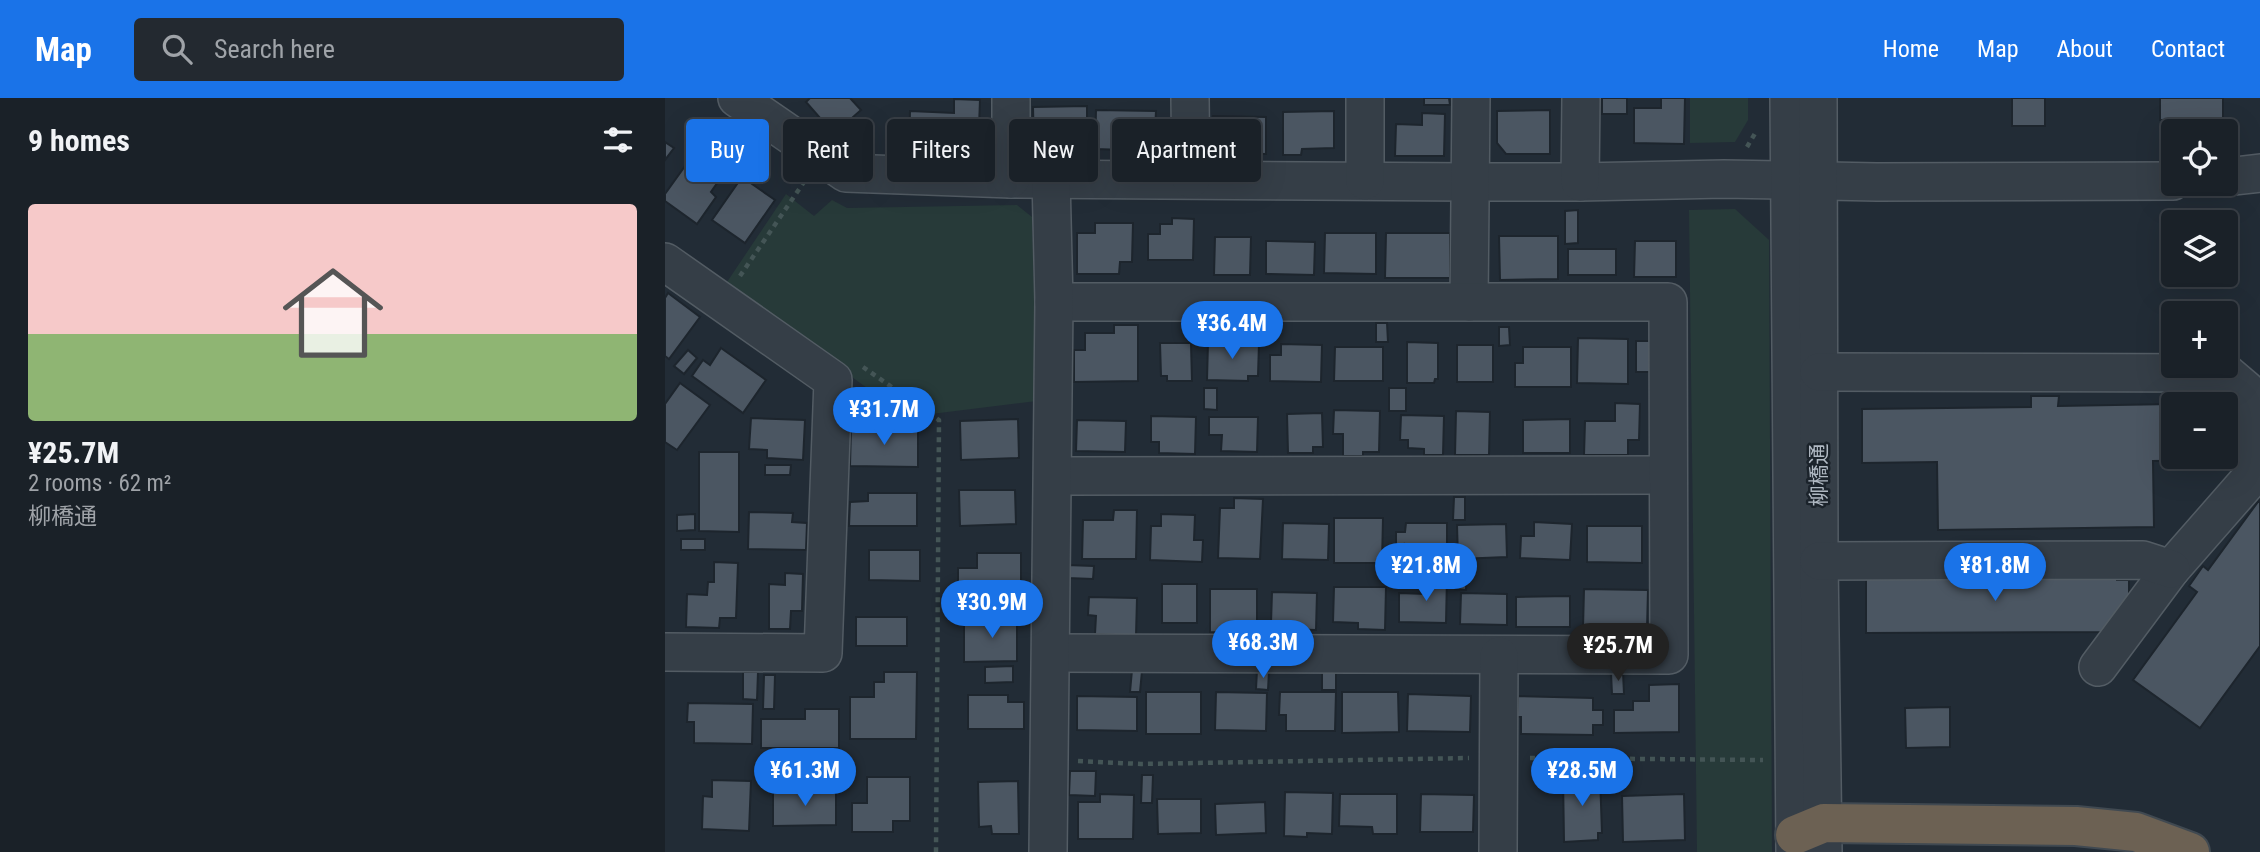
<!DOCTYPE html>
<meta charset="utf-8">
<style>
body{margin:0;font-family:"Roboto Condensed","Noto Sans JP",sans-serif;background:#232930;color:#f1f3f6;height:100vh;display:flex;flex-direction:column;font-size:26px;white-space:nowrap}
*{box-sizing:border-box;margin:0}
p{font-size:23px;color:#9fa3a8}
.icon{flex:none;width:38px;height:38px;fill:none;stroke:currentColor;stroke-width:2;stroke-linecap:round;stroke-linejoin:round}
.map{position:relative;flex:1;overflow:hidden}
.details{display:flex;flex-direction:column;background:#1a2128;width:665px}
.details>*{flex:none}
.banner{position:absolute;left:21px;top:21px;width:665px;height:63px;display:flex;gap:14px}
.fabs{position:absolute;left:1496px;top:21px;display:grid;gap:14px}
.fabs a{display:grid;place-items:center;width:77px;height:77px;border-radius:7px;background:#1a2128;box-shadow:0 7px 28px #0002,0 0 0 2px #383e45;font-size:35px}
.price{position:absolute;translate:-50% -60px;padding:0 16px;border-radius:24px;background:#1a73e8;color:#fff;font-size:23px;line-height:46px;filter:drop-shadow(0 2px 4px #0008)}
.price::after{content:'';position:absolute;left:50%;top:42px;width:21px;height:16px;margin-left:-10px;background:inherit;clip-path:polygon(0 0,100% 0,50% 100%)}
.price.current{background:#222;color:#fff}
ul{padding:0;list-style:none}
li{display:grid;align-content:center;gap:14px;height:371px;padding:0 28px}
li+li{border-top:2px solid #383e45}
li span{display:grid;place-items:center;height:217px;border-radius:7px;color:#555}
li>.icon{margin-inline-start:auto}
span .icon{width:126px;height:126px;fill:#fffc;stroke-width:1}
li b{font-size:30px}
h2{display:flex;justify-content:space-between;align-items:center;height:84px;padding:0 28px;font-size:30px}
.tag{padding:0 24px;border-radius:7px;background:#1a2128;box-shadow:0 7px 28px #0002,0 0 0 2px #383e45;font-size:24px;line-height:63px}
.tag.current{background:#1a73e8;color:#fff}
header{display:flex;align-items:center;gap:42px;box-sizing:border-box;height:98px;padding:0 35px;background:#1a73e8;color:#fff}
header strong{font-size:33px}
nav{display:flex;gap:38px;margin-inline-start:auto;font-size:24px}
.search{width:490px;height:63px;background:#232930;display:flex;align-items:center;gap:18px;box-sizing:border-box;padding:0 24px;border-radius:7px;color:#9fa3a8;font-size:26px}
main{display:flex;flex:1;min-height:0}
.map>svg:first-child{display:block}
.green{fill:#273a39}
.building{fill:#4b5662;stroke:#1d252d;stroke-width:2}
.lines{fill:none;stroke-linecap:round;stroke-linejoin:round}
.minor-casing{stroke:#535c64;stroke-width:40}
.highway-casing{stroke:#404951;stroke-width:42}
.path{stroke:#445556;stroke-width:4.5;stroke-dasharray:5 5;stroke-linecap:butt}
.minor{stroke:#353e47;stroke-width:37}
.highway{stroke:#6c6153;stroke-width:38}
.labels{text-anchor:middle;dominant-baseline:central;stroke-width:5;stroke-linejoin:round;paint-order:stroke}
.street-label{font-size:21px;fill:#b0b9c3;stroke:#1b232b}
</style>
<header>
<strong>Map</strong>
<div class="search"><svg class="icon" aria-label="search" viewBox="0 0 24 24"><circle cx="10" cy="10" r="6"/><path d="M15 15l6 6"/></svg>Search here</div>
<nav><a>Home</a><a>Map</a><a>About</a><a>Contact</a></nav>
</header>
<main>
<section class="details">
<h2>9 homes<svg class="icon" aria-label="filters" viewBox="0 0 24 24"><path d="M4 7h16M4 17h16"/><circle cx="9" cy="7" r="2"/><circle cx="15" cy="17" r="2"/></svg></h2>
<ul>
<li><span style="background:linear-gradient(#f6c9c9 60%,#8fb573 0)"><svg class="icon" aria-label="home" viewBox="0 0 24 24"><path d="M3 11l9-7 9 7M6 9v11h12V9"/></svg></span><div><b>¥25.7M</b><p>2 rooms · 62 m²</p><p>柳橋通</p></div></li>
</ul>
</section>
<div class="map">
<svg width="1595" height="754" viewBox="0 0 1595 754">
<rect width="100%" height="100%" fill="#222c36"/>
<g class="green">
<path d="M1025 0H1083V22L1070 44 1025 45Z"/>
<path d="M121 96 149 118 167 102 182 110 352 107 367 119 372 303 242 319 60 187Z"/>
<path d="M1070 111 1104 142 1107 754H1032L1024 112Z"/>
</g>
<g class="building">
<path d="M145 0H185L196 12 169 36 141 4Z"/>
<path d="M759 0H784L785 7H759Z"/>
<rect x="937" y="0" width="25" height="16"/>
<path d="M996 0H1020L1019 46 969 45V10H996Z"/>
<rect x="1347" y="0" width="33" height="28"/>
<path d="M1495 0H1558V21L1495 22Z"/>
<path d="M289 1 315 2 313 55 244 53 245 13 289 15Z"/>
<path d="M422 8V52L369 53 368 9Z"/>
<path d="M431 12 491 13 489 53 430 51Z"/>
<path d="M885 12V56H841L832 45V13Z"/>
<path d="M669 13V50L637 51 636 57H618V14Z"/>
<path d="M757 15 780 16 779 58H730L731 26 757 27Z"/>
<path d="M548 18 601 19V56L547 55Z"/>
<path d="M0 44 9 50 0 62Z"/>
<path d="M33 50 62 71 46 94 51 99 32 126 0 103V96Z"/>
<path d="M77 79 110 102 80 145 47 122Z"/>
<path d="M913 112V145L900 146V113Z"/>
<path d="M507 120 529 121 528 162H483V136H495V126H507Z"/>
<path d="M430 125H468L467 164H455L454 176H412V135H430Z"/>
<path d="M660 135H711V176L659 175Z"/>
<path d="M721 135H785V180H720Z"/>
<path d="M834 138H893V181L835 182Z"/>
<path d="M550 139H586L585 177H549Z"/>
<path d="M601 143 650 144 649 177 601 176Z"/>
<path d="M970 143H1011V179H969Z"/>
<rect x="903" y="151" width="48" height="26"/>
<path d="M3 195 35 219 4 261 0 258V200Z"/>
<path d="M711 225H722L723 244H711Z"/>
<path d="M449 227H473V283L409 284V252H420V235H449Z"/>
<path d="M834 229H844L845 247 834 248Z"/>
<path d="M913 240 963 241V286L912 285Z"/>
<path d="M971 243H987L986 274H971Z"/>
<path d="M543 244 594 245 593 278H583V283L542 282Z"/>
<path d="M742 244 773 245V281H770L769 285H742Z"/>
<path d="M495 245H526L527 283H502V278H496Z"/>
<path d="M616 246 657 247 656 284 605 283V257H616Z"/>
<rect x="792" y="247" width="36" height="37"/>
<path d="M670 249H718V283H669Z"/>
<path d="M858 249H906V289H850V265H858Z"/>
<path d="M56 250 101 282 78 315 27 278 38 262 45 267Z"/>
<path d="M23 252 32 260 19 276 9 268Z"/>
<path d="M15 285 45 307 12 352 0 344V306Z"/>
<path d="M539 290H552V312L539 311Z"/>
<rect x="724" y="290" width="17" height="23"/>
<path d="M1366 298H1394L1393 308 1508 306V359H1561V306H1515H1565L1566 362 1488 363 1489 429 1273 432 1272 364 1197 365V311L1366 309Z"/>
<path d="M950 305 975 306 974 342H963V357H919L920 323H950Z"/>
<path d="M669 312 715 313 714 354H698V358H678V336H668Z"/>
<path d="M791 313 825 314 824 357H790Z"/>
<path d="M657 315 658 349H648V355H623L622 316Z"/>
<path d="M736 317 779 318 778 357H759V351L743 350V342H735Z"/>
<path d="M486 318 531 319 530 356 494 355V344H486Z"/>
<path d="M544 319H593L592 354 556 353 557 337H544Z"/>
<path d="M86 320 140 322 138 362 102 360V352L84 351Z"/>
<path d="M353 321 354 360 296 362 295 323Z"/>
<path d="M905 321V355H858V322Z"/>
<path d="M412 322 461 323 460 354 411 353Z"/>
<path d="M186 329 253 330V369L185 368Z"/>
<path d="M34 354H74V434L34 433Z"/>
<path d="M100 367H126L125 377H100Z"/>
<path d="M294 392H350L351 426 295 428Z"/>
<path d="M203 395H252V428H184L185 404 203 403Z"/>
<path d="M789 399H800V422H788Z"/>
<path d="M569 400 598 401 595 461 553 460 555 410H569Z"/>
<path d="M1595 401V548L1535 630 1468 582 1532 494 1524 488 1538 468 1543 472Z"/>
<path d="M449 412H472L471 461H417L418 422H448Z"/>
<path d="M84 414 128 415 127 424 142 425 141 452 83 451Z"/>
<path d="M30 416V432L12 433V417Z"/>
<path d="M496 416 530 417 529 442H538L537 464 485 462 486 428H496Z"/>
<path d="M669 420H718L717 465H669Z"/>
<path d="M869 424 907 426 905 462 855 460 856 438H869Z"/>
<path d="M618 425 664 426 663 462 617 461Z"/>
<path d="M741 425H782V462H739V446L731 447V434H740Z"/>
<path d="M841 426 842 459 793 461 792 427Z"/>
<path d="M922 428H977V465L922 464Z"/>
<rect x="16" y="441" width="24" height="11"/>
<path d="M204 452H255V483L204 482Z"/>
<path d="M312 455H356V495L293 496V470H312Z"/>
<path d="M49 464 73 465 71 520H55L54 530 21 529 22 496 42 497 43 484H49Z"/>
<path d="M402 467 429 468 428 481 402 480Z"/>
<path d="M791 467H802L801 492 790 491Z"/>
<path d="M120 475 138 476 137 513H126L125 531H104V486L120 487Z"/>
<path d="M1201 476H1452V482H1464V512L1453 534 1201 535Z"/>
<path d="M762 478 782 479 781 525 734 524V495L761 496Z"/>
<rect x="497" y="486" width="35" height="39"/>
<path d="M669 489H721L720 532 693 531V525L668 524Z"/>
<path d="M545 491H592V535L545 534Z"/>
<path d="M919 491 983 492 982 531 918 530Z"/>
<path d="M607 494 652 495 651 532 618 531V526L606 525Z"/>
<path d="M796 495 842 496V527L795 526Z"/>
<path d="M905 498V529H851V499Z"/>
<path d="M424 499 472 500 471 538 430 536 431 518 423 517Z"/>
<path d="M352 516V563L299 564V525L326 524V517Z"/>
<rect x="191" y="519" width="51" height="29"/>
<path d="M348 568V584L320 585V569Z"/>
<path d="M467 572 477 573 475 594H465Z"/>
<path d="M592 572 604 573 603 592 591 591Z"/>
<path d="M78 574H93L92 602 78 601Z"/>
<path d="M219 574H252L251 641H185V599H209V584H219Z"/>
<rect x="657" y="574" width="14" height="18"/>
<path d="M958 574 959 596H947L946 575Z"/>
<path d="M99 577H110L109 611H98Z"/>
<path d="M1014 586V634L949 635V612H968V603H984V587Z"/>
<rect x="481" y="594" width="55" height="42"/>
<path d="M551 594 602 595 601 633 550 632Z"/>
<path d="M615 594H671L670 633H621V617H614Z"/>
<path d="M677 594H733L734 634 677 635Z"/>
<path d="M743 596 806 598 805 634 742 633Z"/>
<path d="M303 597H343V604H359V631H303Z"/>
<path d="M412 598 472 599V633L412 632Z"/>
<path d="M853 598 928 600V612H938V627H928V637L856 636V619H852Z"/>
<path d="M23 605 88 606 87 646 29 645V624H22Z"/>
<path d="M1285 609V649L1241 650 1240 610Z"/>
<path d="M140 611H174V650H96V621H140Z"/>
<path d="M405 673H431L430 698 404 697Z"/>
<path d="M477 677H488L487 705H476Z"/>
<path d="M935 677 937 735H933V742L899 744 898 679Z"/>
<path d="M202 679H245V723H228V734H187V705H202Z"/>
<path d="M47 682 86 683 84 733 37 731 38 698 47 699Z"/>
<path d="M353 683 354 736H327L326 728 314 729 313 684Z"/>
<path d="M171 692V727L108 728V693Z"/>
<path d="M620 694 668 695 667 736 642 735V739L619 738Z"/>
<path d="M435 696 469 697 468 741H413V704H435Z"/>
<path d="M675 696H732V736H708L707 729 674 728Z"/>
<path d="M756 696 809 697 808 734H755Z"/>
<path d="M1019 696 1020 742 958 744 957 698Z"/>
<path d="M492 701H536V735L493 736Z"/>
<path d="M600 704 601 735 551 737 550 706Z"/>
</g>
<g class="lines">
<defs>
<g id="minor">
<path d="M72 0 181 75 346 81 805 84H915L1059 81 1212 84 1508 83"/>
<path d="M525 0 526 81"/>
<path d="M700 0V83"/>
<path d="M1124 0 1130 754"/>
<path d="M1153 0 1154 463 1158 754"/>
<path d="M1561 79 1595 75"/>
<path d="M346 81V0"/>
<path d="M915 84 916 0"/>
<path d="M0 164 168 282 158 555 0 554"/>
<path d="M804 204 806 0"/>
<path d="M1154 274 1561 275 1581 292 1591 374 1506 471 1433 569"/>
<path d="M388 378 1003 377"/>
<path d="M1154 463 1478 462 1506 471"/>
<path d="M386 555 1004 557 1003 204H389"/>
<path d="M383 754 389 204 386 80"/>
<path d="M833 754 834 558"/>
</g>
<path id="highway" d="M1130 737 1159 725 1411 728 1471 734 1525 754"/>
</defs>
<use href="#minor" class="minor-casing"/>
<use href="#highway" class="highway-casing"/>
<g class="path">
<path d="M1082 49 1092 32"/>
<path d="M75 178 139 84"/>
<path d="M198 269 274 322 271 754"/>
<path d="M865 660 1098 662"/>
<path d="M413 663 476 666 804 660"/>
</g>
<use href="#minor" class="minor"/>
<use href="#highway" class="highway"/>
</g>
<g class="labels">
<g class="street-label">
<text transform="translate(1154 377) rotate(-90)">柳橋通</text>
</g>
</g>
</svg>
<div class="fabs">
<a><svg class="icon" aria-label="locate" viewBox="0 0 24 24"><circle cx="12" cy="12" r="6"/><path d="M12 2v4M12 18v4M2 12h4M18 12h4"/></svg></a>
<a><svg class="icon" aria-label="layers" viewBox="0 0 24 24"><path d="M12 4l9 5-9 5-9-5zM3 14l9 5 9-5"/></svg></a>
<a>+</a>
<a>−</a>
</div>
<b class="price" style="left:567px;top:263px">¥36.4M</b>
<b class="price" style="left:219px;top:349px">¥31.7M</b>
<b class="price" style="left:761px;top:505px">¥21.8M</b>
<b class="price" style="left:1330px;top:505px">¥81.8M</b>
<b class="price" style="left:327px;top:542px">¥30.9M</b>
<b class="price" style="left:598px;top:582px">¥68.3M</b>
<b class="price current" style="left:953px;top:585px">¥25.7M</b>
<b class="price" style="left:140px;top:710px">¥61.3M</b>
<b class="price" style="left:917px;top:710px">¥28.5M</b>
<div class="banner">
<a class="tag current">Buy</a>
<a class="tag">Rent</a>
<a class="tag">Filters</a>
<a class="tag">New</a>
<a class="tag">Apartment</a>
</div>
</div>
</main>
